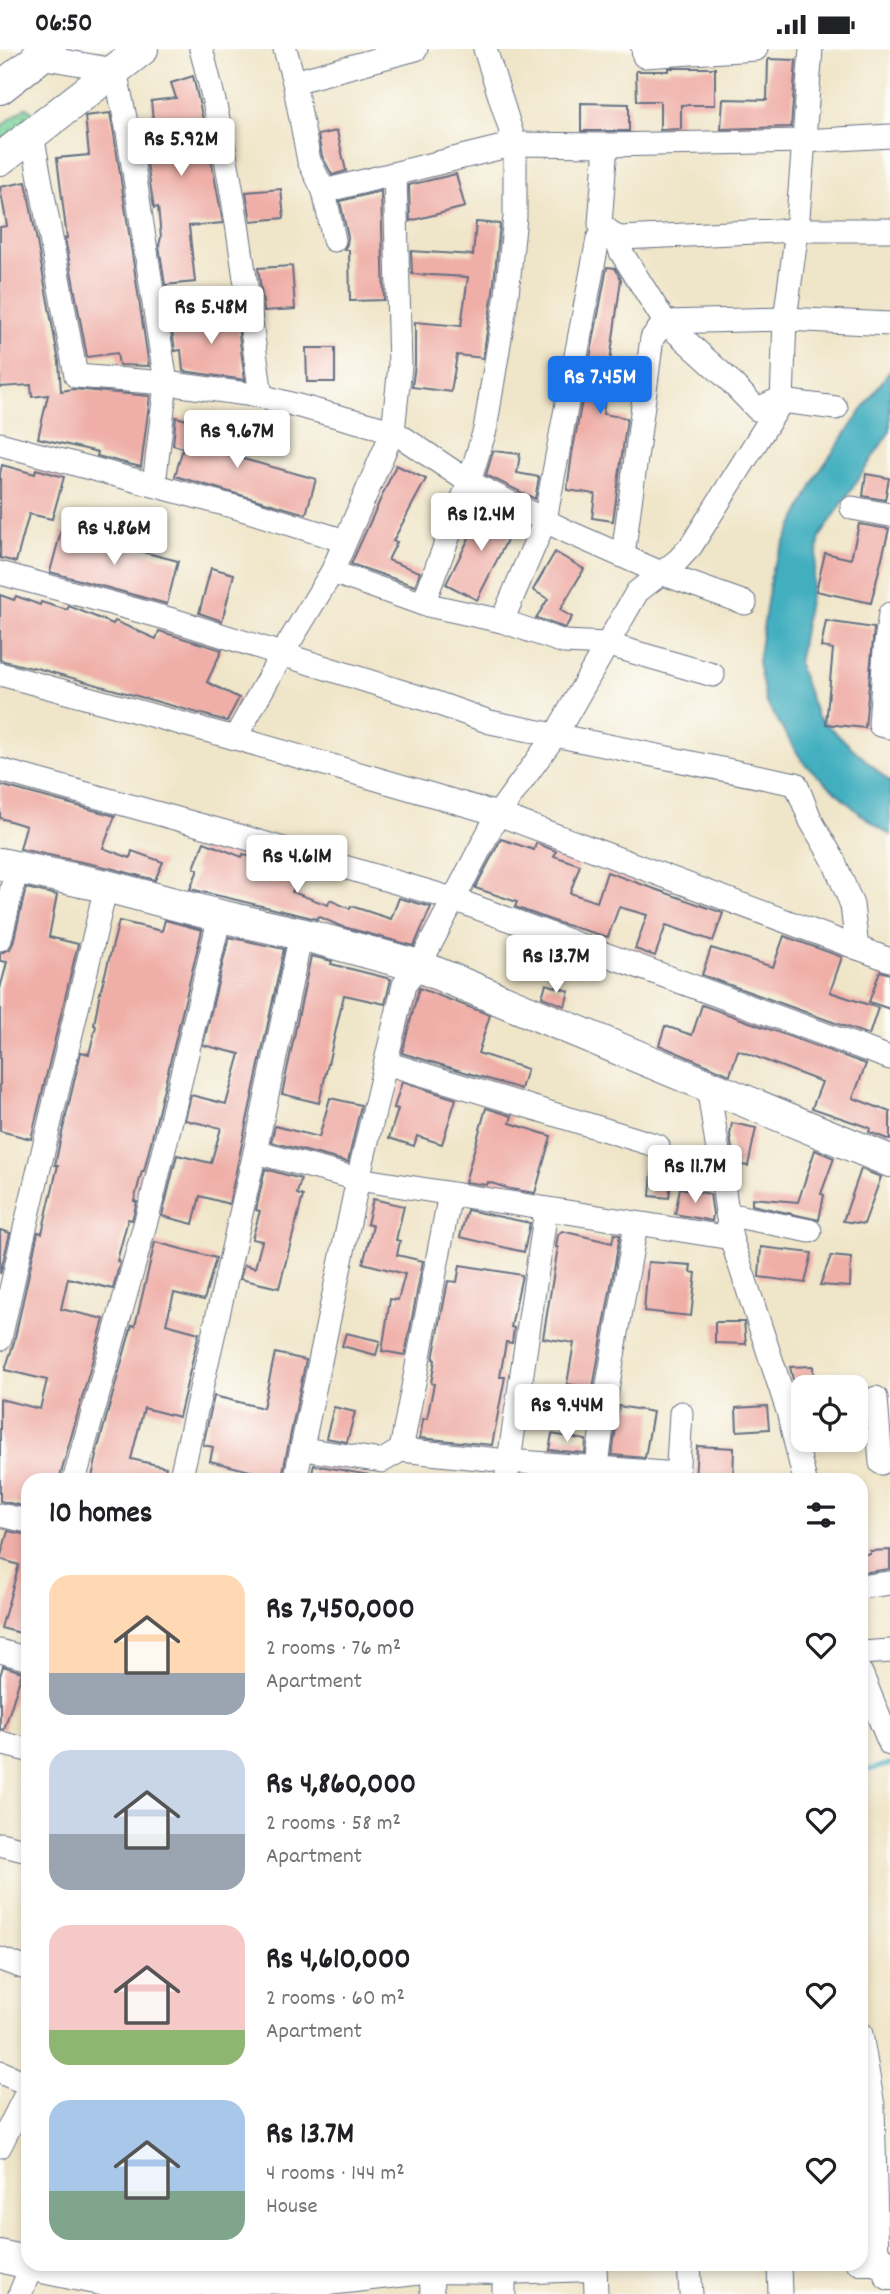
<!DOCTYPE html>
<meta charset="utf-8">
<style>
body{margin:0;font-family:Dekko,sans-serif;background:#f2f2f2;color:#202124;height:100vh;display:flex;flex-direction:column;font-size:26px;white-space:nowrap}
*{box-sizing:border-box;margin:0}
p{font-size:23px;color:#757577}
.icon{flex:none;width:38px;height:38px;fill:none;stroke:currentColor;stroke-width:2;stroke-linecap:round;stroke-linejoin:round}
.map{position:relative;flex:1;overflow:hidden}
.side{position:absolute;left:21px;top:1424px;width:847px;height:798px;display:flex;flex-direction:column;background:#fff;border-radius:21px;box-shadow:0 4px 10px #0003}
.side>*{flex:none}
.controls{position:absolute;left:791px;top:1326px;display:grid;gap:14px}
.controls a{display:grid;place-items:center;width:77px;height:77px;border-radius:14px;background:#fff;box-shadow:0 4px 10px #0003;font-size:35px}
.price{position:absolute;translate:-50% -60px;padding:0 16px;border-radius:7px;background:#fff;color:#222;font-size:23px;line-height:46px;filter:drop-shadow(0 2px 4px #0008)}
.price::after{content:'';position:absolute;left:50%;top:42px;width:21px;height:16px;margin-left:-10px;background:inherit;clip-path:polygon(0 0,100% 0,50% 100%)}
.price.active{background:#1a73e8;color:#fff}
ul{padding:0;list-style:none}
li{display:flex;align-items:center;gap:21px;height:175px;padding:0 28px}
li span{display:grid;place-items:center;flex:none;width:196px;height:140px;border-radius:21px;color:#555}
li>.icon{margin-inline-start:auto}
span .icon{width:84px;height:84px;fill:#fffc;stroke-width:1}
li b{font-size:30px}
h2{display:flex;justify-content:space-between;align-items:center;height:84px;padding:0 28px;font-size:30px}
.status{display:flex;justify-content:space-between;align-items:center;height:49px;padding:0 35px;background:#fff;direction:ltr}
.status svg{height:19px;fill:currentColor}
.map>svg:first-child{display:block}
.park{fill:url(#park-dots);stroke:#487f7a;stroke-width:2}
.water{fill:#42afbf;stroke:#2e6f8e;stroke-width:2}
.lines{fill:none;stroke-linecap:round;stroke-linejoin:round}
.stream{stroke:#42afbf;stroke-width:5}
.building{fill:#efaea7}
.street-casing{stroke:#656f83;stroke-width:25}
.secondary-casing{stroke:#656f83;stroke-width:34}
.street{stroke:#fff;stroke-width:23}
.secondary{stroke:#fff;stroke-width:32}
</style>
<div class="status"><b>06:50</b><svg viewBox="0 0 49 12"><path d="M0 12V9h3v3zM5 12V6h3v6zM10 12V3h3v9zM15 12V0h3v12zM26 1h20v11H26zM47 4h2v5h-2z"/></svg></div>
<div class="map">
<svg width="890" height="2245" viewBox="0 0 890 2245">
<defs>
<pattern id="park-dots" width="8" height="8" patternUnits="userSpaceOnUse" patternTransform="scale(1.75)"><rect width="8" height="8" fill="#76cf96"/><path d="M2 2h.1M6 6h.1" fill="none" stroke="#60a87e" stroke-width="1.8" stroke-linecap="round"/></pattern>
</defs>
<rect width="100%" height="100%" fill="#fdfcf7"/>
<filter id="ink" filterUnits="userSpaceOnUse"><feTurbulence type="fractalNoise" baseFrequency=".0143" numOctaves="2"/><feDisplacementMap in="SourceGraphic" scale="14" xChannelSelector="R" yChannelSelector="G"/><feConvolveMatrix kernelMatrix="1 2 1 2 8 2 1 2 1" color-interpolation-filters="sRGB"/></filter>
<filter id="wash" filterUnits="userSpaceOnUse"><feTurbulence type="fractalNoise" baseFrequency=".00686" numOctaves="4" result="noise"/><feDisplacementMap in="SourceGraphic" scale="28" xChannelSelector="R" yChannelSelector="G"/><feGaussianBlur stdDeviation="1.57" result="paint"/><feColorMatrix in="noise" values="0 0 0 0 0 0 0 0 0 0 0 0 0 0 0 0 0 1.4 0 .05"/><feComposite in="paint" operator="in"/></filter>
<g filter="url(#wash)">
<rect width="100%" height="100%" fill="#efe5c8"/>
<path class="park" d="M26 58 39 69 0 98V78Z"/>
<path class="water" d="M890 321V382L820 488 798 615 817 667 890 733V786L858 763 803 713 766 653 758 613 772 519 819 423Z"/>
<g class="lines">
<path class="stream" d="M861 1723 890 1715"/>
</g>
<g id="blocks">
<g class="building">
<path d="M768 10 796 11 791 78 721 80 723 50 767 51Z"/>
<path d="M669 19H715V56H681V80L660 81V52H637L636 22H669Z"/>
<path d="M193 27 207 88 223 174 189 177 195 233 165 236 159 196 161 188 158 158 154 159 142 82 154 81 151 52 176 49 171 34Z"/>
<path d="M581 54 629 55V82H581Z"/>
<path d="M110 64 114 85 149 317 119 316 117 304 87 308 65 189H67L57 109 89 106 85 67Z"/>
<path d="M337 82 346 122 332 126 322 107 318 86Z"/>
<path d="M456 125 465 158 410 172 409 136Z"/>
<path d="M26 133 59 313 61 342 73 340 150 347 141 418 97 407 98 403 38 389 48 346 32 348 31 336 0 338V178L7 177 0 138Z"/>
<path d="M281 140 284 169 251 172 246 143Z"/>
<path d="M381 142 384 251 350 252 349 201H344L347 195 348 188 340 152Z"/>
<path d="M476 173 500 175 493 243 483 309 457 306 451 343 412 338 415 315V273L461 277 468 228 412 225 411 202 473 206Z"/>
<path d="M292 217 295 260 264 262 258 219Z"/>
<path d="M607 218 615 219 621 230 603 365 627 369 613 472 592 469 595 445 567 441 572 405Z"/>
<path d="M236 263 245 331 183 322 181 301 175 302 171 275 212 271 211 266Z"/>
<path d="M306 299H335V333H307Z"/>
<path d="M176 368 220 380 214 402 316 430 306 465 175 427 183 399 173 396Z"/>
<path d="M493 402 520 405 517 424 539 428 535 450 486 426Z"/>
<path d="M2 416 35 425 36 420 64 428 52 470 29 465 16 513 0 509V425Z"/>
<path d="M396 416 426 430 393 492 397 493 388 511 420 523 415 537 351 515Z"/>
<path d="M866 425 889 429 885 451 863 447Z"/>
<path d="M485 457 516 473 477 551 446 535Z"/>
<path d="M859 475 889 480 871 554 816 542 825 504 851 510Z"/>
<path d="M61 482 178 512 167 555 50 523Z"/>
<path d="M555 503 584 520 560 561 572 568 565 579 536 569 548 550 533 541Z"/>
<path d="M211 519 234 525 222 572 199 564Z"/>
<path d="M0 546 14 551 16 547 40 556 41 553 67 561 69 557 113 575 115 572 156 590 159 582 222 601 207 633 239 649 227 672 33 618 32 619 0 611Z"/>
<path d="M826 572 874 579 865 679 826 675 833 600 821 598Z"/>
<path d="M0 736 115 767 103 799 130 809 132 802 163 813 155 831 110 819 20 800 26 777 0 769Z"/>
<path d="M501 790 534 801 536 794 556 802 554 807 580 816 570 844 597 853 607 823 723 864 713 892 666 876 655 907 635 900 647 866 619 858 608 888 559 874 515 858 517 853 475 839Z"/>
<path d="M204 793 242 808 243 805 273 817 275 812 301 822 292 843 328 856 330 851 350 860 351 857 391 870 399 849 431 858 414 897 340 877 318 867 317 870 190 840 198 821 194 819Z"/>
<path d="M26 839 57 846 49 888 78 895 31 1090 0 1082V940L7 913 0 912V904L10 900 13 894Z"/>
<path d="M165 871 202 881 144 1122H142L134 1152 137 1153 132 1171 128 1170 117 1212 120 1213 113 1240 68 1229 61 1260 104 1270 60 1428 59 1432H28V1458L0 1452V1350L40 1360 47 1331 5 1321 14 1293 38 1183 42 1184 58 1116H55L59 1097 81 1003 89 1005 96 977 94 976 99 948 119 872 162 882Z"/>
<path d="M784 887 842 908 830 943 878 959 869 986 702 926 711 899 773 918Z"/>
<path d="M229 888 284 900 229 1155 200 1147 193 1175 162 1167 177 1106 211 1114 221 1079 185 1071 191 1046 226 1055 240 1005 203 996Z"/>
<path d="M311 907 332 912 331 915 391 930 385 955 344 946 319 1054 282 1045Z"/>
<path d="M880 922 890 925V960L869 953Z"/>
<path d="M546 935 569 942 565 957 542 948Z"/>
<path d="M419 939 490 966 478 1004 527 1020 521 1040 402 1004Z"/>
<path d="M702 956 866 1015 853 1049 890 1063V1091L869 1083 870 1079 812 1059 822 1033 738 1001 730 1026 659 996 665 977 692 986Z"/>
<path d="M402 1033 456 1050 442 1095 417 1087 414 1097 389 1089 398 1060 394 1059Z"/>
<path d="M330 1049 361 1056 348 1113 271 1093 275 1077 319 1088Z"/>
<path d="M486 1059 512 1067 510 1074 551 1087 535 1144 510 1140 488 1133 487 1136 465 1133Z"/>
<path d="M732 1074 756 1079 748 1117 734 1115 730 1086Z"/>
<path d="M815 1101 834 1109 821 1145 824 1146 819 1171 752 1156V1149L798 1153Z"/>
<path d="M265 1120 301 1130 297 1145 303 1147 279 1239 240 1230 244 1216 255 1219 262 1192 252 1190 260 1162 256 1161Z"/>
<path d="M861 1120 881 1128 864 1175 843 1172Z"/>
<path d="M652 1122 672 1124 669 1149 650 1147Z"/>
<path d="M680 1139 710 1145 713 1165 712 1172 675 1165Z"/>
<path d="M373 1150 404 1157 396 1191 400 1192 397 1206 423 1212 405 1306 382 1302 390 1250 398 1251 405 1225 363 1214 373 1177 367 1175Z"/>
<path d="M467 1161 530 1174 524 1203 460 1188Z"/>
<path d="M0 1181 10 1184 0 1225Z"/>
<path d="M562 1182 612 1194 614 1185 620 1186 593 1339 567 1335 574 1294 543 1289 558 1198H556L558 1186Z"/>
<path d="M155 1193 216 1209 204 1251 174 1244 166 1275 199 1284 179 1368 144 1359 133 1402 131 1410 166 1418 163 1432H91L97 1407 96 1406 132 1276 135 1277Z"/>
<path d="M761 1198 812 1204 805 1234 759 1228Z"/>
<path d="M831 1207 851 1209 850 1238 820 1236Z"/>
<path d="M648 1213 691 1216 690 1223 696 1224 691 1267 644 1262Z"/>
<path d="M460 1216 522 1226 511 1278 514 1279 512 1294 506 1293 500 1328H505L492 1396 420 1389 423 1370H427L434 1335 431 1334 435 1311 433 1310 448 1232 457 1233Z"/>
<path d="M715 1273H744L746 1295 715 1294Z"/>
<path d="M346 1284 380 1292 376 1306 342 1297Z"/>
<path d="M275 1304 306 1311 281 1432H252L254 1423 210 1412 213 1398 203 1396 214 1347 263 1359Z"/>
<path d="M813 1317 814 1339H795L790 1318Z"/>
<path d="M619 1357 653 1363 645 1409 612 1406Z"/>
<path d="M767 1357 769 1380 737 1382 736 1359Z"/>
<path d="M334 1358 355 1363 347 1393 326 1389Z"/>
<path d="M552 1385 586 1391 585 1404 549 1401Z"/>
<path d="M697 1397 734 1399 733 1432H695Z"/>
<path d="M314 1416 369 1426 368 1432H310Z"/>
<path d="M8 1482 28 1486V1586L1 1579 19 1516 0 1510Z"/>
<path d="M890 1501V1520L861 1524V1505H870V1502Z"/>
<path d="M3 1617 22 1623 4 1681 0 1680V1627Z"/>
</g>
</g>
</g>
<g filter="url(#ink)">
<use href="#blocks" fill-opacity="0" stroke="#656f83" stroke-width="2"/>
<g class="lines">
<defs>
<g id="street">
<path d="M35 0 40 8 115 21 128 83 166 334 154 436"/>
<path d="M201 0C232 113 245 231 261 347"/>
<path d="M285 0 294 33 309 112 324 142 334 191"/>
<path d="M643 0 644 7 756 0"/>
<path d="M811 0 797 181 785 270 782 352 836 359"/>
<path d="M294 33 416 0"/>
<path d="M32 85 76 327 166 334 261 347 393 382 469 433 566 482 661 524 745 554"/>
<path d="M324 142 515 95 606 96 804 92 890 87"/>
<path d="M0 395 239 459 345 492"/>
<path d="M852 459 890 466"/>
<path d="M623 506 652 289 665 273 785 270 890 275"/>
<path d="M332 523 423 555 502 572 564 593 606 595 713 626"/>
<path d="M0 524 173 571 425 650 490 673 796 735 811 772 833 810 852 856 857 899"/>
<path d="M423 555 469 433 485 381 507 245 515 168V95L485 0"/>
<path d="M890 565 885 600 880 676 890 678"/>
<path d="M502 572 545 471 598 190 797 181H890"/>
<path d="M0 625 235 689 498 765 890 911"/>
<path d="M235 689 282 605 332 523 393 382 400 317 395 125"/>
<path d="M0 721 236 786 453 850 890 1009"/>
<path d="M0 890 17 818"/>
<path d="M386 1014 658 1097"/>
<path d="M708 1036 731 1189 788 1362 805 1432"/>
<path d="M255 1103 358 1130 731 1189"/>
<path d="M450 1145 401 1401 508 1412 677 1425"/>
<path d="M727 1165 810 1182"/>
<path d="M0 1290C33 1138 71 988 106 837"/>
<path d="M876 1349 881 1414"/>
<path d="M303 1400 382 1412 401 1401"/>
<path d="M74 1432 152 1150 220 867"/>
<path d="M180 1432 255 1103 301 885"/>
<path d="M295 1432 358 1130 404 936 419 917 498 765 556 685 637 543 678 511 691 497 782 352 773 353 757 360 728 330 665 273 621 203 616 188 600 175 606 96"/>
<path d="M506 1432 546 1161"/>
<path d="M595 1432 606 1347 636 1175"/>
<path d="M677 1432 681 1364"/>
<path d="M0 1466 28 1472"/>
<path d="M861 1538 890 1534"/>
<path d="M0 1602 28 1610"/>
<path d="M861 1604 890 1602"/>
<path d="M861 1624 890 1695"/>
<path d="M0 1694 28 1701"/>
<path d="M0 1795 28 1802"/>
<path d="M0 1910 28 1920"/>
<path d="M861 1985 873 2057 877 2210"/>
<path d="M0 2023 28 2035"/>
<path d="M0 2097 28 2041"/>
<path d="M431 2216 432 2245"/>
<path d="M504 2216V2245"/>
<path d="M595 2216 596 2245"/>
<path d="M689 2216 691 2245"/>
<path d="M779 2216 780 2245"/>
<path d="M20 2245 32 2216"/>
</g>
<g id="secondary">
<path d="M0 39 50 0"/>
<path d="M0 110 142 0"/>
<path d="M0 815 106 837 220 867 301 885 419 917 890 1112"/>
<path d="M0 2207 28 2214"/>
<path d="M861 2210H877L889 2218 890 2225"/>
<path d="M33 2216 120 2234 262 2228 319 2231 432 2218 504 2219 591 2216"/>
</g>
</defs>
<use href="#street" class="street-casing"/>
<use href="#secondary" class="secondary-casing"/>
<use href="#street" class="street"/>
<use href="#secondary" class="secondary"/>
</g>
</g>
</svg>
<div class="controls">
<a><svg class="icon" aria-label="locate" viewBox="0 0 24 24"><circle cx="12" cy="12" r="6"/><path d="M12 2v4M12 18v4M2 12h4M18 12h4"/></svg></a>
</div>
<b class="price" style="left:181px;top:129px">Rs 5.92M</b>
<b class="price" style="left:211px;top:297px">Rs 5.48M</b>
<b class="price active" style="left:600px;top:367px">Rs 7.45M</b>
<b class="price" style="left:237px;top:421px">Rs 9.67M</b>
<b class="price" style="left:481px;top:504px">Rs 12.4M</b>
<b class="price" style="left:114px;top:518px">Rs 4.86M</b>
<b class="price" style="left:297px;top:846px">Rs 4.61M</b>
<b class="price" style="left:556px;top:946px">Rs 13.7M</b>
<b class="price" style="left:695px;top:1156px">Rs 11.7M</b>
<b class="price" style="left:567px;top:1395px">Rs 9.44M</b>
<section class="side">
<h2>10 homes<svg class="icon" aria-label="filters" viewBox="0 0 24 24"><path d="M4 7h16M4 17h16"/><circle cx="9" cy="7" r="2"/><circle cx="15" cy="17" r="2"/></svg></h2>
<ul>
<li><span style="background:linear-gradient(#ffd9b3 70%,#9aa5b1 0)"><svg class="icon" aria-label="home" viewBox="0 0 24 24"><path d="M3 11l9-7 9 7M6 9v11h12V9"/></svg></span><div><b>Rs 7,450,000</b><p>2 rooms · 76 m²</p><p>Apartment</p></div><svg class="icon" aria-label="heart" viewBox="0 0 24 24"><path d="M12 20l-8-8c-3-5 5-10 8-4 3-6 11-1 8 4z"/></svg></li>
<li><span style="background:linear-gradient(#c9d6e8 60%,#9aa5b1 0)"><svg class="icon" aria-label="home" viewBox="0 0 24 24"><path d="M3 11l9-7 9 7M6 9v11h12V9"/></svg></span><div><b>Rs 4,860,000</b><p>2 rooms · 58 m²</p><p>Apartment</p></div><svg class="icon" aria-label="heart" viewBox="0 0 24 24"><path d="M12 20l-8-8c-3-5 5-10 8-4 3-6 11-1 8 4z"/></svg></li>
<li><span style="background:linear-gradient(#f6c9c9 75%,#8fb573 0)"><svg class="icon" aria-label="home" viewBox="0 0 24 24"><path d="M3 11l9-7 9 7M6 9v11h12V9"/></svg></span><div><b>Rs 4,610,000</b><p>2 rooms · 60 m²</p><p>Apartment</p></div><svg class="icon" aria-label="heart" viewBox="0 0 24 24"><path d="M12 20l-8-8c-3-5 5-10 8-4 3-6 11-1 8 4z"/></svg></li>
<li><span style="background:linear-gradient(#a9c7e8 65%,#7fa58c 0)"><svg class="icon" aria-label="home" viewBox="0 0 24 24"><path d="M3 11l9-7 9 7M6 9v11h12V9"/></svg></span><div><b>Rs 13.7M</b><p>4 rooms · 144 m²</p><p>House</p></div><svg class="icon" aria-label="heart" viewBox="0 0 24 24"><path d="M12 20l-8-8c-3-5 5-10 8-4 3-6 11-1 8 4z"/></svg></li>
</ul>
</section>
</div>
